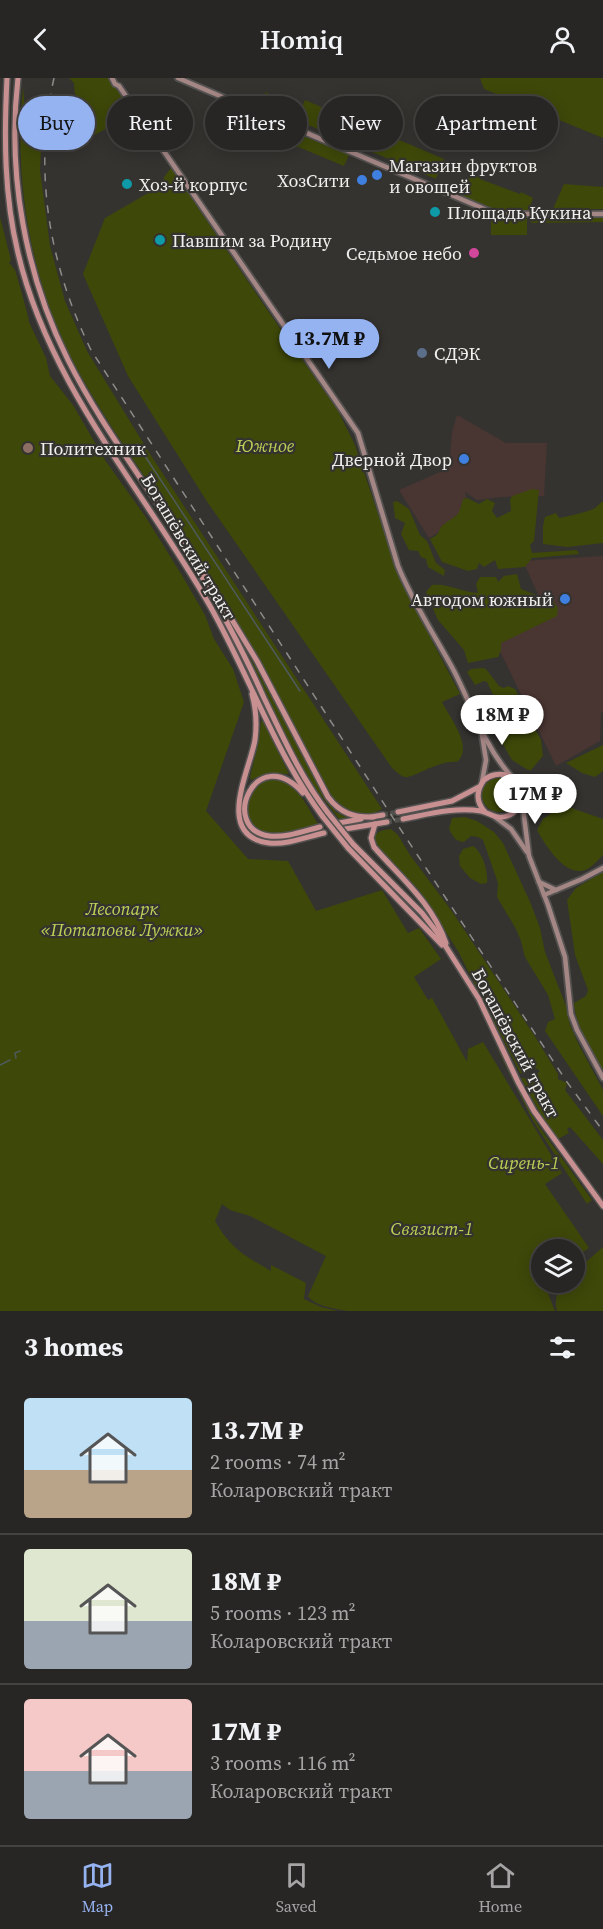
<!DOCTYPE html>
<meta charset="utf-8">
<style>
body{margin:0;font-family:"Source Serif 4",serif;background:#302e2c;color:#f1f3f6;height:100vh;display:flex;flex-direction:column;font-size:22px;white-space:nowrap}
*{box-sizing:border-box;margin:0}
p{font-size:20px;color:#a5a5a6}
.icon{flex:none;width:33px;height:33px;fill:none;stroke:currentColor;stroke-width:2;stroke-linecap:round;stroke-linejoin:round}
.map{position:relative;height:1233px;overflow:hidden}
.details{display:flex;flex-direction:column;background:#282624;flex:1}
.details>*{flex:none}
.guide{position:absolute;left:18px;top:18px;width:567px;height:54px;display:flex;gap:12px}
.buttons{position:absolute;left:531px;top:1161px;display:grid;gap:12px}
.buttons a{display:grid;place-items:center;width:54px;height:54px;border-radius:50%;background:#282624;box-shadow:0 3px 15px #0003,0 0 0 2px #444341;font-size:30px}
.price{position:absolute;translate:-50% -51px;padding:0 14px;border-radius:21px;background:#fff;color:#222;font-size:20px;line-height:39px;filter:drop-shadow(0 2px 3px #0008)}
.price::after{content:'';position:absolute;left:50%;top:36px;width:18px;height:14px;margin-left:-9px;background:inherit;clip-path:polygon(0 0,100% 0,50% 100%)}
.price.selected{background:#95b2f1;color:#111}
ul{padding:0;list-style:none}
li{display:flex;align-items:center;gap:18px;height:150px;padding:0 24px}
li+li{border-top:2px solid #444341}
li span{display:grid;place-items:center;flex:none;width:168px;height:120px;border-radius:6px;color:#555}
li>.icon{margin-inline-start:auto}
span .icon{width:72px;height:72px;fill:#fffc;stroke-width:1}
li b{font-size:26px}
h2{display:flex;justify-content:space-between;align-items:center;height:72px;padding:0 24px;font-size:26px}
.tag{padding:0 21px;border-radius:27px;background:#282624;box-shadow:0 3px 15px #0003,0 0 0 2px #444341;font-size:21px;line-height:54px}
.tag.selected{background:#95b2f1;color:#111}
header{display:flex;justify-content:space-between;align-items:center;height:78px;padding:0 24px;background:#282624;font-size:27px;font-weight:600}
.tabs{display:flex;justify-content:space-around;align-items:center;height:84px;border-top:2px solid #444341;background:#282624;font-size:16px;color:#a5a5a6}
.tabs a{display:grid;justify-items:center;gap:3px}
.tabs .selected{color:#95b2f1}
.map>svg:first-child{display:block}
.industrial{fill:#493532}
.green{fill:#3e4809}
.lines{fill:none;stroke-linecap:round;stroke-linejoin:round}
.stream{stroke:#4f5a5d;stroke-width:1.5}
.primary-tunnel{stroke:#514f4c;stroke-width:5;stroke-dasharray:5 2.5;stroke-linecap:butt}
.secondary-casing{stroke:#535250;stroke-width:8}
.primary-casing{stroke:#535250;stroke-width:8}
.secondary{stroke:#a48685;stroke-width:4.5}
.primary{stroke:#c89091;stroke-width:5}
.rail{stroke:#8e8c8a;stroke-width:1.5;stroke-dasharray:8 8;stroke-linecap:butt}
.primary-bridge-casing{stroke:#535250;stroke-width:8;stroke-linecap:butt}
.primary-bridge{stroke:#c89091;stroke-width:5}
.shop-dot{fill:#3f7fe0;stroke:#353330;stroke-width:2}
.culture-dot{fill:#0f9aa8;stroke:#353330;stroke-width:2}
.hotel-dot{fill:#d1479c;stroke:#353330;stroke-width:2}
.service-dot{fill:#5c6f8a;stroke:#353330;stroke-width:2}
.education-dot{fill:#8d6e63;stroke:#353330;stroke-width:2}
.labels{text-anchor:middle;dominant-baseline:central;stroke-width:4.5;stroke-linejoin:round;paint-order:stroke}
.poi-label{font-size:18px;fill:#f1f0ee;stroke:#353330;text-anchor:start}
.park-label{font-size:18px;font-style:italic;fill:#bcd256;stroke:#353330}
.street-label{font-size:18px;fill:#f1f0ee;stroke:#353330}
</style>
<header><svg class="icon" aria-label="back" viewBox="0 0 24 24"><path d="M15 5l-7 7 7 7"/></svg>Homiq<svg class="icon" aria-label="person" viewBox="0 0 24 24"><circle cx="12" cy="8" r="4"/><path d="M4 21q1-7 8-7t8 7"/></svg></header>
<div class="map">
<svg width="603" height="1233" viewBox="0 0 603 1233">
<rect width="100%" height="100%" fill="#353330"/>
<g class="industrial">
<path d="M457 337 506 365H547L544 418 502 419 477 422 465 414 470 436 429 460 399 412 449 390 452 354Z"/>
<path d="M603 478V634L601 635 600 663 556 688 496 565 549 541 523 483Z"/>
</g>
<g class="green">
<path d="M69 0H109L134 35 91 59C83 47 74 20 74 5Z"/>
<path d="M480 0H603V60L484 11Z"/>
<path d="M23 9 26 42 35 31 43 32 40 92 50 168 65 223 87 273 150 376 382 731C380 732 377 734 374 735 358 741 341 729 331 717 315 692 303 664 289 637 265 591 240 547 213 503 171 433 121 369 81 298 32 211 13 107 23 9Z"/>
<path d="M265 14 297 28 292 40 271 31Z"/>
<path d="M305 22 444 81 436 101 306 46 307 41 298 38Z"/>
<path d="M249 34 297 55 292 67 244 47Z"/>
<path d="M301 57 349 77 344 88 296 68Z"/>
<path d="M171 90 270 236 337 331 355 367 400 502 460 616 442 624C450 640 474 669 457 684 438 682 412 701 405 699 400 698 396 693 392 690L206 422 128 298 83 196 105 140 162 107 164 99Z"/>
<path d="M470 96 480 99V101L520 116 521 114 533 120 529 132 499 133 457 116 462 104 468 100Z"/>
<path d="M564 106 603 109V131H553Z"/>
<path d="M491 138H525L527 141V157H491Z"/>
<path d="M532 138H603V144L533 145 530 144Z"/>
<path d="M0 139 11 182 9 185C11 187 13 189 15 192 17 198 29 239 29 244L46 280 50 298 73 327 105 382 145 438 183 499 205 537 214 561 233 591 244 624 206 733 248 781 288 783 316 833 382 812 408 855 419 850 441 881 414 899 428 922 432 920 467 984 468 971 483 964 562 1095 545 1106 589 1170 575 1180 574 1172H542L541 1196 533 1178 541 1199 542 1204 544 1205 555 1233H347C334 1230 316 1229 308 1218L326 1178 250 1138 230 1132 222 1126 215 1143C231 1171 244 1177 271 1193V1187L306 1205 304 1221 321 1229 338 1233H0Z"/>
<path d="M532 411 539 412 534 463 530 467 532 475 577 472 579 476 532 480 525 489 498 491 495 482 484 489 479 485 477 491 468 493 442 484 430 461C442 455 437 453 443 447 457 436 458 441 463 421L467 420 479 426 487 421 495 425 492 433 497 440 511 433 510 422 512 418Z"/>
<path d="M397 423 409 431 420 457 427 463 436 485 445 492 444 498 428 489 426 481 421 479 418 473 409 472 401 456 405 445 395 440 393 424Z"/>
<path d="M603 423V465L567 469 543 466V448L545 439 556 435 559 440C566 439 591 433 595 430 598 428 600 425 603 423Z"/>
<path d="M517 496 521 511 536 517H549L558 530 557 538 501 565V572L498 579 468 585 464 572 438 542 426 514 432 507C448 505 461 514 478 515L476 506 480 499H496L498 504 504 498Z"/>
<path d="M245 569 321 712 336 734 348 740 339 741 315 710 288 663Z"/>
<path d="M482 590 486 591 499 608 504 610 508 608 515 611 541 662 543 678 531 692H528L512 682 489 642V635L499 629 487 604 484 603 475 607 467 594 471 591Z"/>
<path d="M261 643H263L289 696 267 695 251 702 250 699 259 663Z"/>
<path d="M603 667V693L595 699 582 695 566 685Z"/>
<circle cx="499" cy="717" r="17"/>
<path d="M276 701C298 707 307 728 318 746 304 750 287 757 272 755 237 753 240 704 276 701Z"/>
<path d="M563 727 603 741V777C599 781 594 787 589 790 568 804 545 767 537 752L543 741Z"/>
<path d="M465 739 477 743 494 754 503 765 531 826 540 850 545 874 566 928 570 947 578 965 603 1012V1038L545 953 548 944 555 941 548 917 525 879 521 863 516 851 497 819 498 805 483 762 478 759 471 758 464 764C455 763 453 759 449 751L452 740Z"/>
<path d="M391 751 398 757 410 777 451 832 534 957 558 996V1001L567 1005 565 1012 603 1062V1086L570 1049 567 1051 569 1055 558 1061 540 1035 521 1000H533L540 993 533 988 525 996 520 995 458 873 419 812 373 764C375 753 381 752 391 751Z"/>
<path d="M473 768C483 775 488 793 487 805L481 806 470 800 460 788 459 778 463 771Z"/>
<path d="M603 794V995C592 973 576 950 574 925L586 918 588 912 575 877 567 822 576 810Z"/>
<path d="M494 965 538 1047 592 1122 587 1126 533 1043Z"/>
<path d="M603 1169V1233H557C553 1220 560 1204 574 1204L575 1185 579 1182 582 1186 576 1193Z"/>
</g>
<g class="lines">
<g class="stream">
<path d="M137 366 300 613"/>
<path d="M16 980 15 975 20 973"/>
<path d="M0 987 10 982"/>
</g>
<g class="primary-tunnel">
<path d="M383 737 398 734"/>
<path d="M387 744 403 741"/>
</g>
<defs>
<g id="secondary">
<path d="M112 0 115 6 119 8 358 355 398 488C413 525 435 558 454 593 472 628 484 668 511 698"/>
<path d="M178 0 489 133 498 136H603"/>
<path d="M482 704 486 682 482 657"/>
<path d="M522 722 529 778 548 827 565 879 571 936 577 952 603 1000"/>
<path d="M495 739 511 751 527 774"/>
<path d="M539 804 556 812"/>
<path d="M544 817 582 801 603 790"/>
</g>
<g id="primary">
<path d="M7 0C4 59 4 117 18 175 49 308 144 412 210 528 249 597 275 675 323 739"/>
<path d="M18 0C7 96 25 196 68 282 96 338 133 388 167 440 185 468 201 497 217 526 234 557 250 588 264 620 283 659 301 700 328 735"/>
<path d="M195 481 257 583 328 719C340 735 354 740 374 739"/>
<path d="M252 616C256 631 257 647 255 662 250 692 214 758 269 765 286 767 307 759 324 755"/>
<path d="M303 715C256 662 218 751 269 758 286 760 304 753 320 749"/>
<path d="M398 734 452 723 479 709"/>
<path d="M371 739 383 737"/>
<path d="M403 741C429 736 454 729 481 733 490 735 496 742 507 738 516 735 522 726 521 716 520 696 497 691 484 702 476 713 476 724 485 734"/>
<path d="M339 745 361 741"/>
<path d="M375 746 371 760 374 769C401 800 432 825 446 865"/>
<path d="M345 751 387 744"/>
<path d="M353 766 422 835 436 853 479 921 518 1004 534 1033 603 1128"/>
<path d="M348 770 442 867"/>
</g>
</defs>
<use href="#secondary" class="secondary-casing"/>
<use href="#primary" class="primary-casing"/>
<use href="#secondary" class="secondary"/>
<use href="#primary" class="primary"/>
<path class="rail" d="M54 0C33 94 49 186 91 272L399 749 567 1004 603 1053"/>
<defs>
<g id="primary-bridge">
<path d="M328 735 353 766"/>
<path d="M323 739 348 770"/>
</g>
</defs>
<use href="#primary-bridge" class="primary-bridge-casing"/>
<use href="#primary-bridge" class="primary-bridge"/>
</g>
<g class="shop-dot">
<circle cx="377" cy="97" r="6"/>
<circle cx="362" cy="102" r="6"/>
<circle cx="464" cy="381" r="6"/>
<circle cx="565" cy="521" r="6"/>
</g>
<g class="culture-dot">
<circle cx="127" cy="106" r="6"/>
<circle cx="435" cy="134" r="6"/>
<circle cx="160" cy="162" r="6"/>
</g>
<circle class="hotel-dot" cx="474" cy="175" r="6"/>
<circle class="service-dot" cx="422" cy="275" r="6"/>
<circle class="education-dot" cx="28" cy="370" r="6"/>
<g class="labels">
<g class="poi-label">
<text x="389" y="87">Магазин фруктов<tspan x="389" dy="21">и овощей</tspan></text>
<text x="350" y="102" text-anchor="end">ХозСити</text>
<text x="139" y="106">Хоз-й корпус</text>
<text x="447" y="134">Площадь Кукина</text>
<text x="172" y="162">Павшим за Родину</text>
<text x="462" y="175" text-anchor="end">Седьмое небо</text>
<text x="434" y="275">СДЭК</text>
<text x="40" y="370">Политехник</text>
<text x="452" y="381" text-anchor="end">Дверной Двор</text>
<text x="553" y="521" text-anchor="end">Автодом южный</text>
</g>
<g class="park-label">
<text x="265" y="367">Южное</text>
<text x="122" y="830">Лесопарк<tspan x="122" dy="21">«Потаповы Лужки»</tspan></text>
<text x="524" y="1084">Сирень-1</text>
<text x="432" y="1150">Связист-1</text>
</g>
<g class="street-label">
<text transform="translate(189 469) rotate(59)">Богашёвский тракт</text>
<text transform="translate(516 965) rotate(62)">Богашёвский тракт</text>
</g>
</g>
</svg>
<div class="buttons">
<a><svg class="icon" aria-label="layers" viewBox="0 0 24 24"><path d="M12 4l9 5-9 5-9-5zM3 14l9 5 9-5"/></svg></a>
</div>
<b class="price selected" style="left:329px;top:292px">13.7M ₽</b>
<b class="price" style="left:502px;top:668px">18M ₽</b>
<b class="price" style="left:535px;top:747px">17M ₽</b>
<div class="guide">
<a class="tag selected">Buy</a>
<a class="tag">Rent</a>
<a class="tag">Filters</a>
<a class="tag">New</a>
<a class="tag">Apartment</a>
</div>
</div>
<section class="details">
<h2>3 homes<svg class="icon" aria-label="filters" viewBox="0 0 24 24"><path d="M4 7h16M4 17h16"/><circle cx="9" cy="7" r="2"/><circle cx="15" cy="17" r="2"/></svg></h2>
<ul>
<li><span style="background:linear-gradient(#bfe0f5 60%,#b9a48a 0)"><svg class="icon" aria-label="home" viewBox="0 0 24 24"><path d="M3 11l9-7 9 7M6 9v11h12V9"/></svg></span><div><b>13.7M ₽</b><p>2 rooms · 74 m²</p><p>Коларовский тракт</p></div></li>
<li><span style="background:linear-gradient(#dfe7d0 60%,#9aa5b1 0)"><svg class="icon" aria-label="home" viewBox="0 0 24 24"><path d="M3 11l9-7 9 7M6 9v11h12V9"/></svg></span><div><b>18M ₽</b><p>5 rooms · 123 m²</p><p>Коларовский тракт</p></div></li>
<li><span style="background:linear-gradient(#f6c9c9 60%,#9aa5b1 0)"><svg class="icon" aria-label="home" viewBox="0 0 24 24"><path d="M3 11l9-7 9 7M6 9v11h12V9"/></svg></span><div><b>17M ₽</b><p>3 rooms · 116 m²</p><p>Коларовский тракт</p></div></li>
</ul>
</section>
<nav class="tabs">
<a class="selected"><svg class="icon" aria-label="map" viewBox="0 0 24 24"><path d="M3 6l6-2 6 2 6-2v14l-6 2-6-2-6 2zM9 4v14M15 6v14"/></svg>Map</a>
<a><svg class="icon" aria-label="saved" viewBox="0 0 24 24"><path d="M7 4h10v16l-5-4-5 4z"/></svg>Saved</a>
<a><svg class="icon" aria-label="home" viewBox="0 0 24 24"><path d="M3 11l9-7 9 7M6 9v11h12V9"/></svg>Home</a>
</nav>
